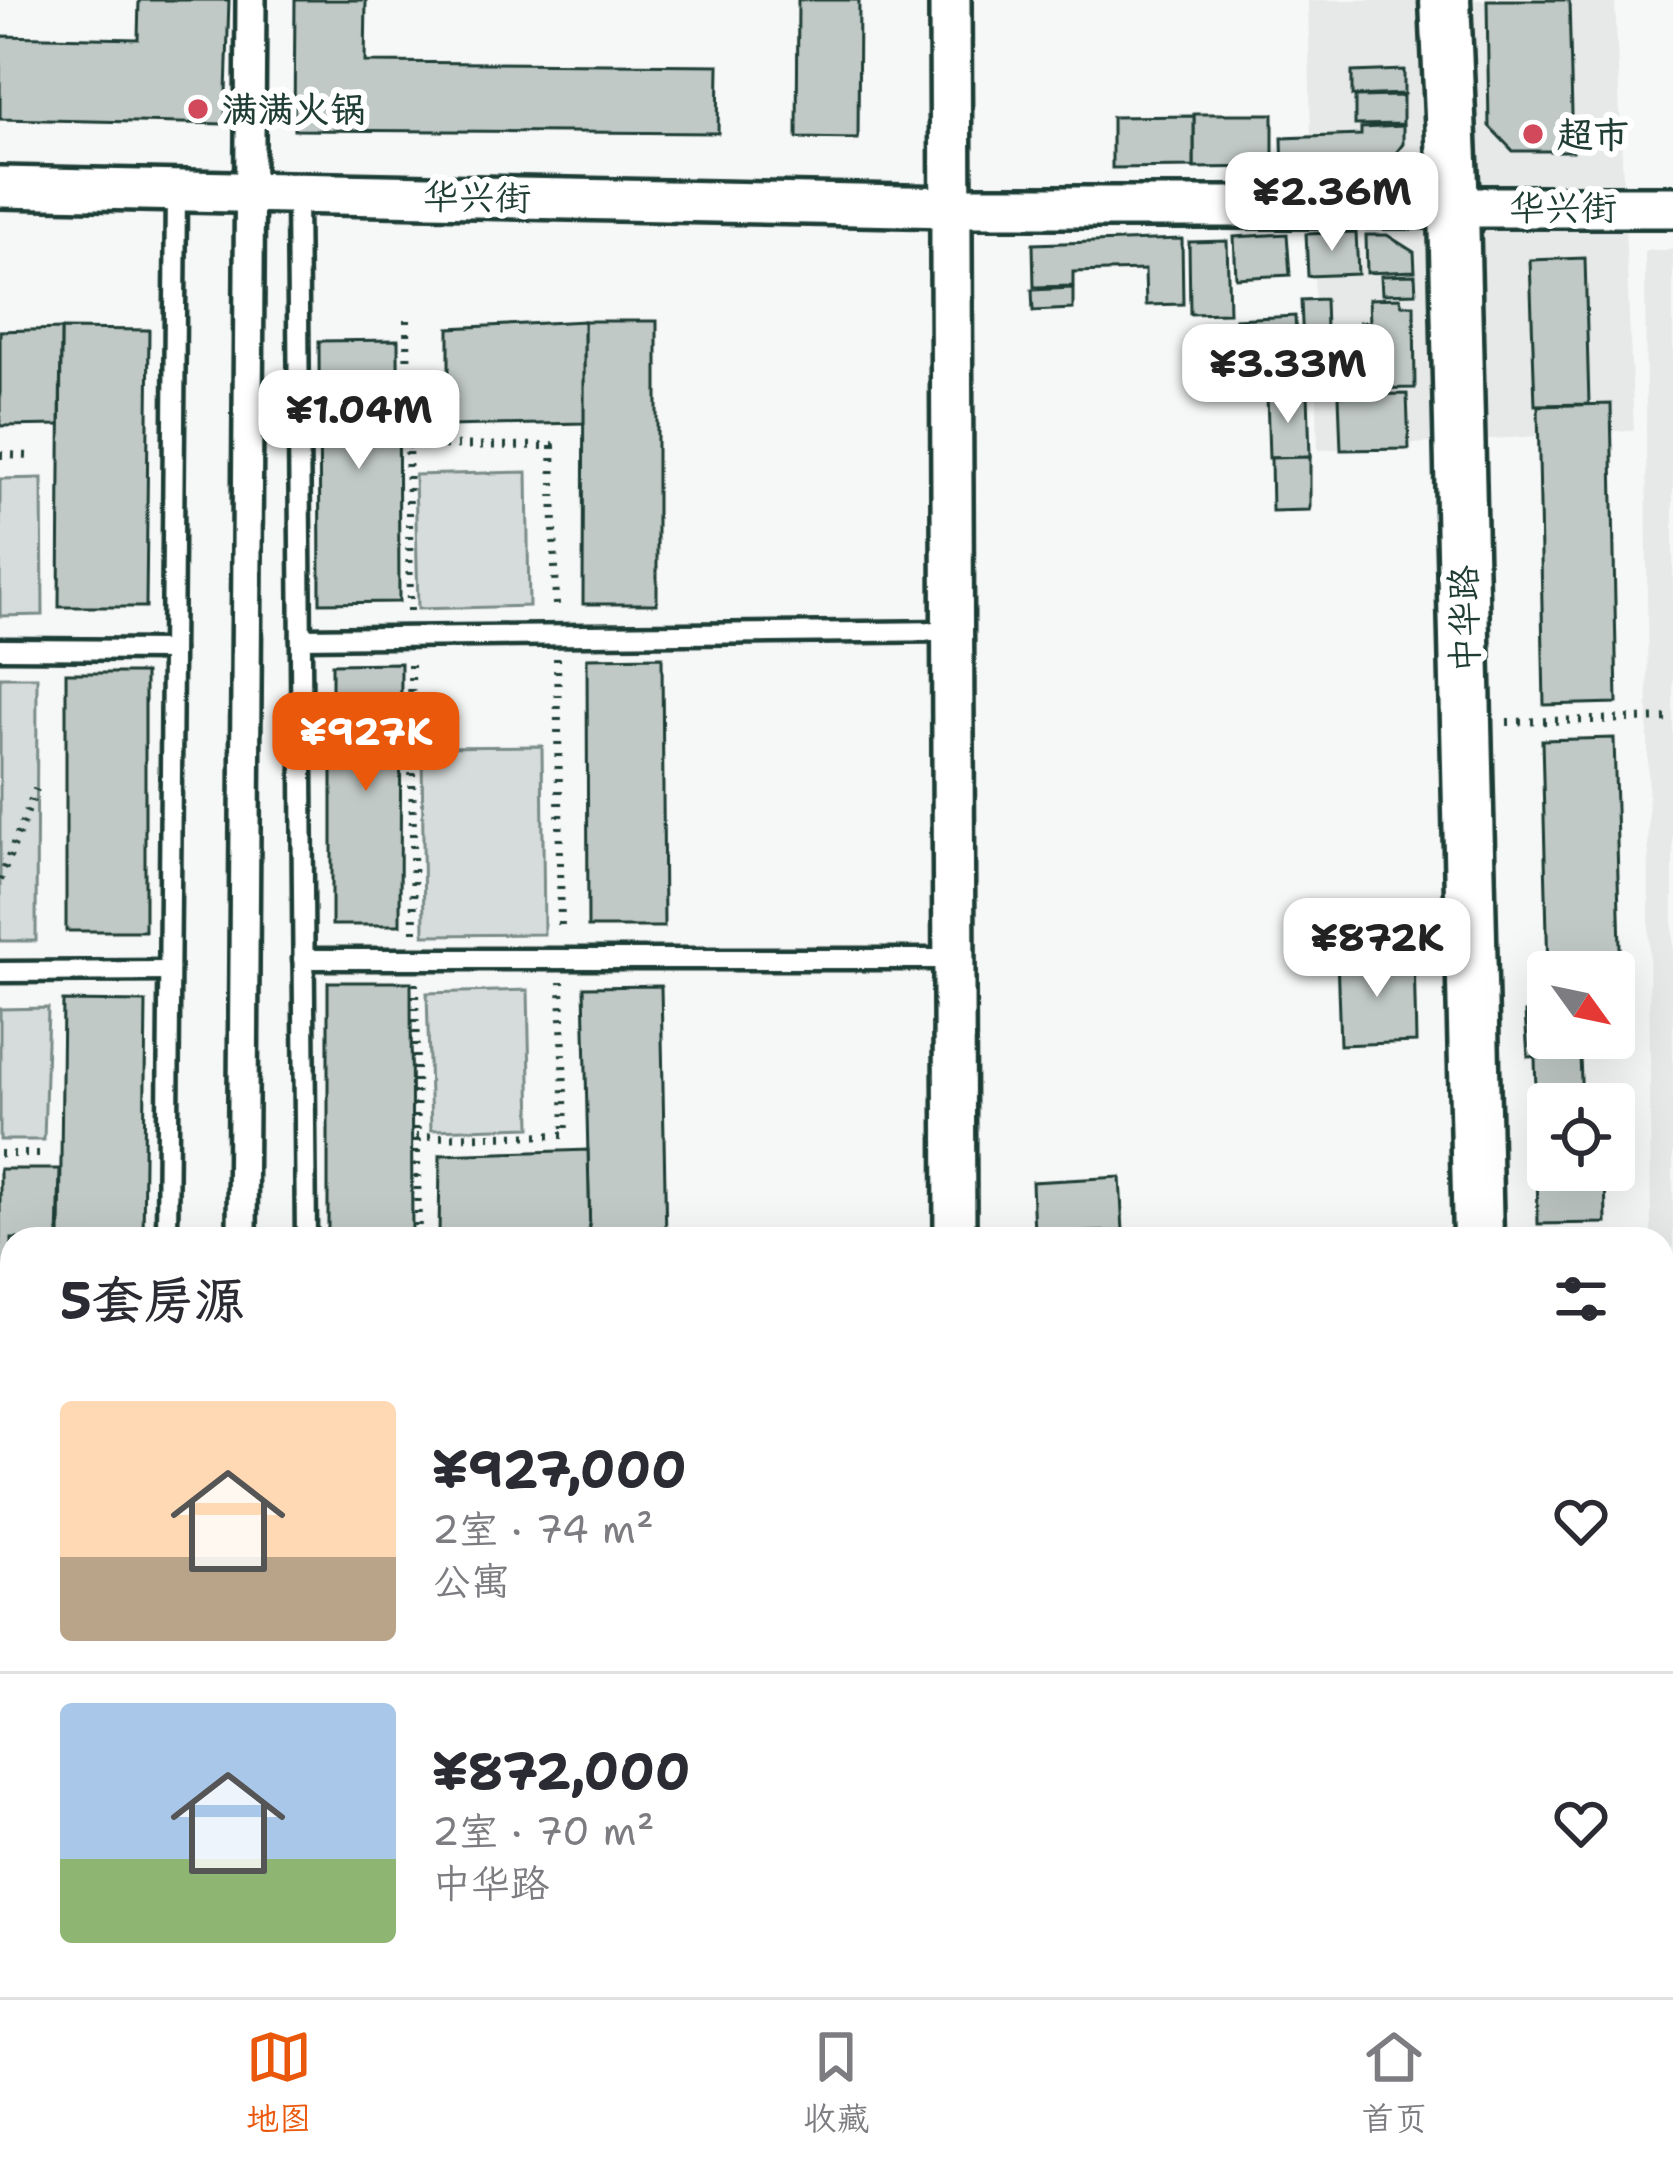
<!DOCTYPE html>
<html lang="zh">
<meta charset="utf-8">
<style>
body{margin:0;font-family:"Shantell Sans","LXGW WenKai TC",sans-serif;background:#f2f2f3;color:#2b2b33;height:100vh;display:flex;flex-direction:column;font-size:45px;white-space:nowrap}
*{box-sizing:border-box;margin:0}
p{font-size:39px;color:#7c7c81}
.icon{flex:none;width:66px;height:66px;fill:none;stroke:currentColor;stroke-width:2;stroke-linecap:round;stroke-linejoin:round}
.map{position:relative;flex:1;overflow:hidden}
.panel{position:absolute;left:0px;top:1227px;width:1674px;height:771px;display:flex;flex-direction:column;background:#fff;border-radius:36px 36px 0 0;box-shadow:0 12px 48px #0002}
.panel>*{flex:none}
.needle{width:78px;rotate:123deg}
.tools{position:absolute;left:1527px;top:951px;display:grid;gap:24px}
.tools a{display:grid;place-items:center;width:108px;height:108px;border-radius:12px;background:#fff;box-shadow:0 12px 48px #0002;font-size:60px}
.price{position:absolute;translate:-50% -102px;padding:0 27px;border-radius:24px;background:#fff;color:#222;font-size:39px;line-height:78px;filter:drop-shadow(0 3px 6px #0008)}
.price::after{content:'';position:absolute;left:50%;top:72px;width:36px;height:27px;margin-left:-18px;background:inherit;clip-path:polygon(0 0,100% 0,50% 100%)}
.price.on{background:#ea580c;color:#fff}
ul{padding:0;list-style:none}
li{display:flex;align-items:center;gap:36px;height:300px;padding:0 60px}
li+li{border-top:3px solid #e1e1e2}
li span{display:grid;place-items:center;flex:none;width:336px;height:240px;border-radius:12px;color:#555}
li>.icon{margin-inline-start:auto}
span .icon{width:144px;height:144px;fill:#fffc;stroke-width:1}
li b{font-size:51px}
h2{display:flex;justify-content:space-between;align-items:center;height:144px;padding:0 60px;font-size:51px}
.menu{display:flex;justify-content:space-around;align-items:center;height:168px;border-top:3px solid #e1e1e2;background:#fff;font-size:33px;color:#7c7c81}
.menu a{display:grid;justify-items:center;gap:6px}
.menu .on{color:#ea580c}
.map>svg:first-child{display:block}
.built{fill:#e6e9e8}
.green{fill:#d6dcdb;stroke:#7a8c88;stroke-width:3}
.building{fill:#c0c9c6;stroke:#1f3d34;stroke-width:3}
.lines{fill:none;stroke-linecap:round;stroke-linejoin:round}
.service-casing{stroke:#1f3d34;stroke-width:27}
.pedestrian-casing{stroke:#1f3d34;stroke-width:36}
.minor-casing{stroke:#1f3d34;stroke-width:48}
.tertiary-casing{stroke:#1f3d34;stroke-width:57}
.path{stroke:#1f3d34;stroke-width:8;stroke-dasharray:3 9;stroke-linecap:butt}
.service{stroke:#fff;stroke-width:18}
.pedestrian{stroke:#fff;stroke-width:27}
.minor{stroke:#fff;stroke-width:39}
.tertiary{stroke:#fff;stroke-width:48}
.poi-dot{fill:#d1495b;stroke:#fff;stroke-width:4.5}
.labels{text-anchor:middle;dominant-baseline:central;stroke-width:12;stroke-linejoin:round;paint-order:stroke}
.poi-label{font-size:36px;font-weight:bold;fill:#1f3d34;stroke:#fff;text-anchor:start}
.street-label{font-size:36px;fill:#1f3d34;stroke:#fff}
</style>
<div class="map">
<svg width="1673" height="1997" viewBox="0 0 1673 1997">
<rect width="100%" height="100%" fill="#f6f7f7"/>
<filter id="ink" filterUnits="userSpaceOnUse"><feTurbulence type="fractalNoise" baseFrequency=".00833" numOctaves="2"/><feDisplacementMap in="SourceGraphic" scale="24" xChannelSelector="R" yChannelSelector="G"/><feConvolveMatrix kernelMatrix="1 2 1 2 8 2 1 2 1" color-interpolation-filters="sRGB"/></filter>
<g filter="url(#ink)">
<g class="built">
<path d="M1308 0H1615L1634 430 1318 450Z"/>
<path d="M1645 250H1673V1253H1662V1239H1651Z"/>
<path d="M0 1440 12 1441V1986H179V1997H0Z"/>
</g>
<g class="green">
<path d="M527 472 529 606 418 609 415 475Z"/>
<path d="M42 478 43 615 0 616V479Z"/>
<path d="M0 677H37L36 941H0Z"/>
<path d="M542 746 544 934 424 935 422 747Z"/>
<path d="M528 990 531 1127 431 1130 427 993Z"/>
<path d="M48 1008 44 1140H0V1009Z"/>
<path d="M0 1600H12V1683L0 1684Z"/>
<path d="M0 1897H12V1986H115V1997H0Z"/>
</g>
<g class="building">
<path d="M139 0H229L225 124 0 119V36L138 39Z"/>
<path d="M295 0H366L365 62 719 65 718 133 294 130Z"/>
<path d="M798 0H859L858 139 797 138Z"/>
<path d="M1487 0H1569L1573 151H1513L1489 126Z"/>
<path d="M1404 70V94L1352 96V72Z"/>
<path d="M1403 96V124L1355 125V97Z"/>
<path d="M1194 114H1273V167L1194 168Z"/>
<path d="M1194 116V167L1112 168V117Z"/>
<path d="M1403 126V144L1382 171 1283 175 1282 138 1361 135V128Z"/>
<path d="M1356 232 1358 274 1308 276 1306 234Z"/>
<path d="M1287 234 1290 275 1236 278 1234 237Z"/>
<path d="M1366 235H1387L1414 252 1415 271 1367 273Z"/>
<path d="M1182 239 1183 304 1146 305 1145 270 1073 272V286L1034 287 1033 244Z"/>
<path d="M1227 241 1229 313 1190 314 1189 242Z"/>
<path d="M1585 258 1589 404 1535 405 1530 260Z"/>
<path d="M1415 275 1416 293 1382 294 1381 276Z"/>
<path d="M1073 288V309L1033 311 1032 290Z"/>
<path d="M1400 298 1402 305H1414L1415 388 1357 389 1356 361 1387 360V338L1360 339V322H1370L1369 299Z"/>
<path d="M1325 299 1328 394 1305 395 1301 300Z"/>
<path d="M1295 316 1297 357 1237 360 1235 319Z"/>
<path d="M584 321H657V604H583Z"/>
<path d="M584 321V423L449 426V328Z"/>
<path d="M61 329 149 330 146 607H59Z"/>
<path d="M61 329 60 425 0 426V331Z"/>
<path d="M398 340 399 602 320 603 319 341Z"/>
<path d="M1308 394 1310 457 1269 458 1267 395Z"/>
<path d="M1407 394 1409 449 1341 450 1339 395Z"/>
<path d="M1611 404 1617 703 1544 705 1538 406Z"/>
<path d="M1310 457V510L1272 511 1271 458Z"/>
<path d="M662 657 664 927H588L587 658Z"/>
<path d="M401 663 400 925H332V664Z"/>
<rect x="66" y="673" width="79" height="258"/>
<path d="M1614 738 1622 1018H1614V972H1548L1542 740Z"/>
<path d="M1414 955 1416 1042 1340 1045 1337 957Z"/>
<path d="M328 982H411L412 1239H328Z"/>
<path d="M661 986 666 1239H590L584 987Z"/>
<path d="M63 1001 146 1002 143 1239H60Z"/>
<path d="M1548 1012V1038H1610V1053L1528 1057 1525 1013Z"/>
<path d="M1580 1056 1582 1104H1548V1156L1538 1157 1535 1058Z"/>
<path d="M588 1150 590 1239H439L440 1155Z"/>
<path d="M1548 1163V1170H1605L1606 1223 1538 1224 1537 1164Z"/>
<path d="M0 1169H60L58 1239H12V1273H0Z"/>
<path d="M1120 1177 1123 1231 1034 1234 1032 1182Z"/>
<path d="M1662 1376H1667L1672 1808H1662Z"/>
<path d="M1673 1379V1451H1667V1380Z"/>
<path d="M0 1442 12 1443V1551H0Z"/>
<path d="M2 1685H12V1765H0Z"/>
<path d="M1673 1899V1997H1611V1986H1662V1900Z"/>
<rect x="529" y="1986" width="77" height="11"/>
<path d="M778 1986H850V1997H779Z"/>
<rect x="1011" y="1986" width="78" height="11"/>
</g>
<g class="lines">
<defs>
<g id="service">
<path d="M297 193 306 1239"/>
<path d="M301 638 954 631"/>
<path d="M0 649 172 650"/>
<path d="M303 959H955"/>
<path d="M0 972 169 971"/>
<path d="M167 1239 176 191"/>
<path d="M1662 1863H1673"/>
<path d="M0 1875H12"/>
<path d="M131 1997V1986"/>
</g>
<g id="pedestrian">
<path d="M242 1239 251 0"/>
<path d="M196 1997V1986"/>
</g>
<g id="minor">
<path d="M950 0 955 1239"/>
<path d="M0 187 953 207H1673"/>
</g>
<g id="tertiary">
<path d="M1445 0 1454 207 1478 1239"/>
<path d="M1662 1301H1673"/>
<path d="M0 1352H12"/>
<path d="M1495 1986 1496 1997"/>
</g>
</defs>
<use href="#service" class="service-casing"/>
<use href="#pedestrian" class="pedestrian-casing"/>
<use href="#minor" class="minor-casing"/>
<use href="#tertiary" class="tertiary-casing"/>
<g class="path">
<path d="M407 320 410 614"/>
<path d="M408 445 552 446 556 607"/>
<path d="M0 455 36 456"/>
<path d="M557 658 561 931"/>
<path d="M411 665 414 932"/>
<path d="M1507 722 1673 718"/>
<path d="M0 880 36 789"/>
<path d="M415 983 418 1239"/>
<path d="M416 1137 565 1135 561 982"/>
<path d="M0 1154H46"/>
<path d="M0 1963 17 1997"/>
<path d="M25 1997 51 1992 68 1997"/>
</g>
<use href="#service" class="service"/>
<use href="#pedestrian" class="pedestrian"/>
<use href="#minor" class="minor"/>
<use href="#tertiary" class="tertiary"/>
</g>
</g>
<g class="poi-dot">
<circle cx="198" cy="109" r="12"/>
<circle cx="1533" cy="134" r="12"/>
</g>
<g class="labels">
<g class="poi-label">
<text x="222" y="109">满满火锅</text>
<text x="1557" y="134">超市</text>
</g>
<g class="street-label">
<text transform="translate(477 197) rotate(1)">华兴街</text>
<text x="1563" y="207">华兴街</text>
<text transform="translate(1464 619) rotate(-91)">中华路</text>
</g>
</g>
</svg>
<div class="tools">
<a><svg class="needle" viewBox="-14 -14 28 28"><path d="M0-13l5 13h-10z" fill="#e53935"/><path d="M0 13l5-13h-10z" fill="#7c7c81"/></svg></a>
<a><svg class="icon" aria-label="locate" viewBox="0 0 24 24"><circle cx="12" cy="12" r="6"/><path d="M12 2v4M12 18v4M2 12h4M18 12h4"/></svg></a>
</div>
<b class="price" style="left:1332px;top:254px">¥2.36M</b>
<b class="price" style="left:1288px;top:426px">¥3.33M</b>
<b class="price" style="left:359px;top:472px">¥1.04M</b>
<b class="price on" style="left:366px;top:794px">¥927K</b>
<b class="price" style="left:1377px;top:1000px">¥872K</b>
<section class="panel">
<h2>5套房源<svg class="icon" aria-label="filters" viewBox="0 0 24 24"><path d="M4 7h16M4 17h16"/><circle cx="9" cy="7" r="2"/><circle cx="15" cy="17" r="2"/></svg></h2>
<ul>
<li><span style="background:linear-gradient(#ffd9b3 65%,#b9a48a 0)"><svg class="icon" aria-label="home" viewBox="0 0 24 24"><path d="M3 11l9-7 9 7M6 9v11h12V9"/></svg></span><div><b>¥927,000</b><p>2室 · 74 m²</p><p>公寓</p></div><svg class="icon" aria-label="heart" viewBox="0 0 24 24"><path d="M12 20l-8-8c-3-5 5-10 8-4 3-6 11-1 8 4z"/></svg></li>
<li><span style="background:linear-gradient(#a9c7e8 65%,#8fb573 0)"><svg class="icon" aria-label="home" viewBox="0 0 24 24"><path d="M3 11l9-7 9 7M6 9v11h12V9"/></svg></span><div><b>¥872,000</b><p>2室 · 70 m²</p><p>中华路</p></div><svg class="icon" aria-label="heart" viewBox="0 0 24 24"><path d="M12 20l-8-8c-3-5 5-10 8-4 3-6 11-1 8 4z"/></svg></li>
</ul>
</section>
</div>
<nav class="menu">
<a class="on"><svg class="icon" aria-label="map" viewBox="0 0 24 24"><path d="M3 6l6-2 6 2 6-2v14l-6 2-6-2-6 2zM9 4v14M15 6v14"/></svg>地图</a>
<a><svg class="icon" aria-label="saved" viewBox="0 0 24 24"><path d="M7 4h10v16l-5-4-5 4z"/></svg>收藏</a>
<a><svg class="icon" aria-label="home" viewBox="0 0 24 24"><path d="M3 11l9-7 9 7M6 9v11h12V9"/></svg>首页</a>
</nav>
